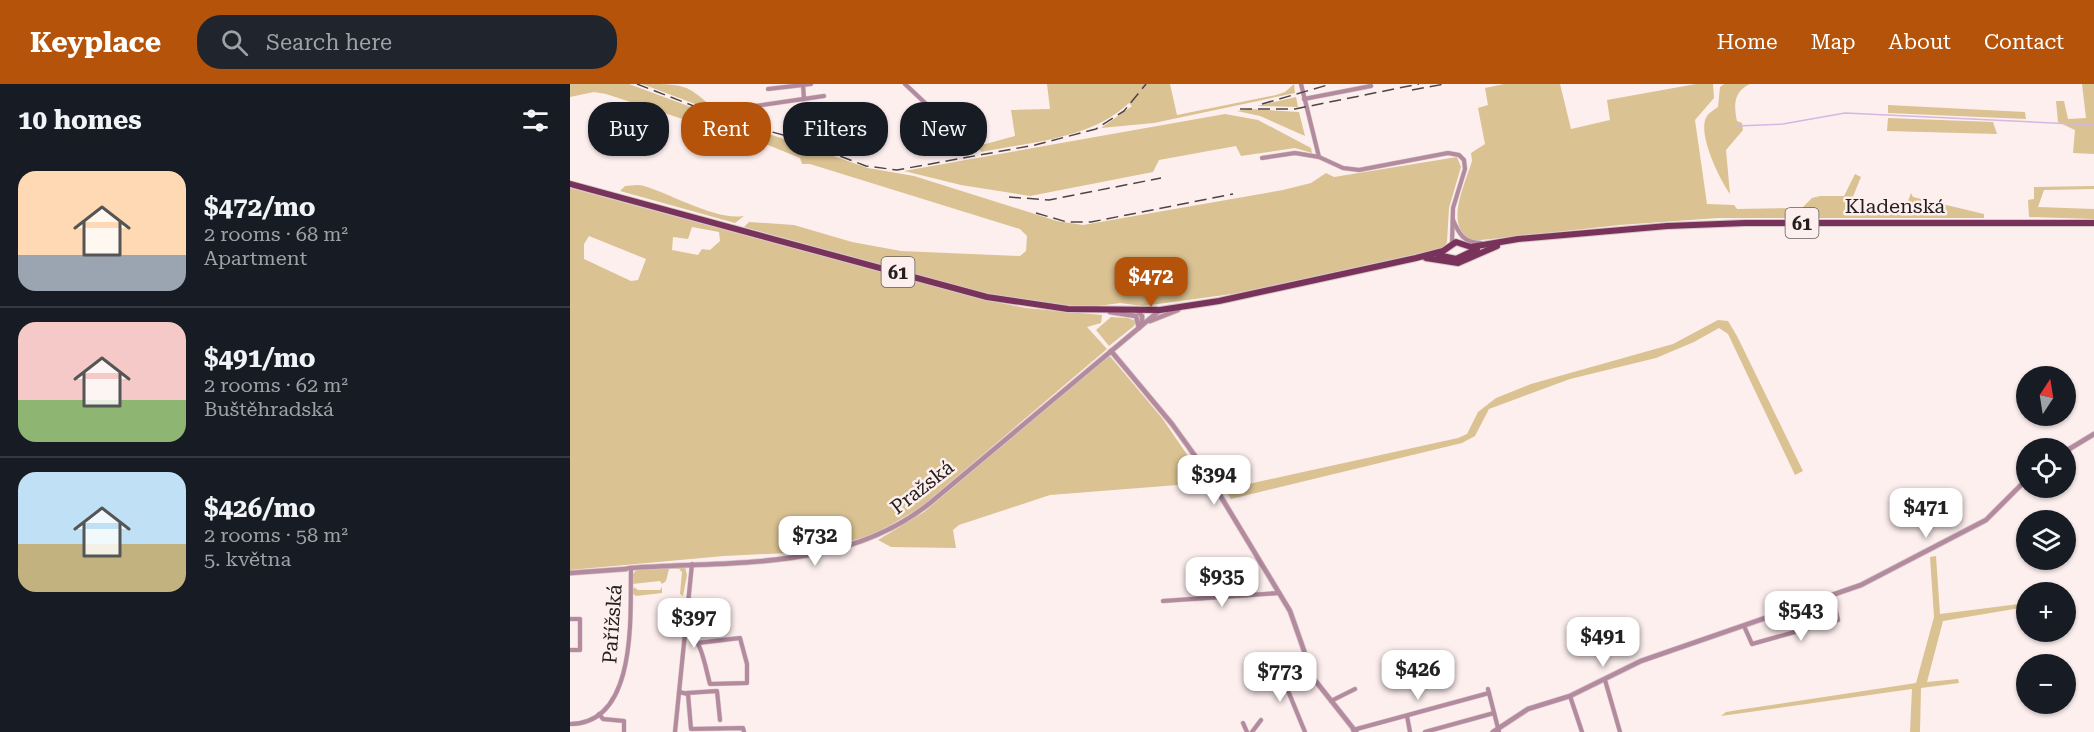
<!DOCTYPE html>
<meta charset="utf-8">
<style>
body{margin:0;font-family:"Roboto Serif",serif;background:#20242c;color:#f1f3f6;height:100vh;display:flex;flex-direction:column;font-size:22px;white-space:nowrap}
*{box-sizing:border-box;margin:0}
p{font-size:20px;color:#9ea1a6}
.icon{flex:none;width:33px;height:33px;fill:none;stroke:currentColor;stroke-width:2;stroke-linecap:round;stroke-linejoin:round}
.map{position:relative;flex:1;overflow:hidden}
.side{display:flex;flex-direction:column;background:#171b24;width:570px}
.side>*{flex:none}
.top-card{position:absolute;left:18px;top:18px;width:570px;height:54px;display:flex;gap:12px}
.needle{width:39px;rotate:12deg}
.buttons{position:absolute;left:1446px;top:282px;display:grid;gap:12px}
.buttons a{display:grid;place-items:center;width:60px;height:60px;border-radius:50%;background:#171b24;box-shadow:0 2px 4px #0004;font-size:30px}
.price{position:absolute;translate:-50% -51px;padding:0 14px;border-radius:12px;background:#fff;color:#222;font-size:20px;line-height:39px;filter:drop-shadow(0 2px 3px #0008)}
.price::after{content:'';position:absolute;left:50%;top:36px;width:18px;height:14px;margin-left:-9px;background:inherit;clip-path:polygon(0 0,100% 0,50% 100%)}
.price.active{background:#b45309;color:#fff}
ul{padding:0;list-style:none}
li{display:flex;align-items:center;gap:18px;height:150px;padding:0 18px}
li+li{border-top:2px solid #363941}
li span{display:grid;place-items:center;flex:none;width:168px;height:120px;border-radius:18px;color:#555}
li>.icon{margin-inline-start:auto}
span .icon{width:72px;height:72px;fill:#fffc;stroke-width:1}
li b{font-size:26px}
h2{display:flex;justify-content:space-between;align-items:center;height:72px;padding:0 18px;font-size:26px}
.tag{padding:0 21px;border-radius:24px;background:#171b24;box-shadow:0 2px 4px #0004;font-size:21px;line-height:54px}
.tag.active{background:#b45309;color:#fff}
header{display:flex;align-items:center;gap:36px;box-sizing:border-box;height:84px;padding:0 30px;background:#b45309;color:#fff}
header strong{font-size:28px}
nav{display:flex;gap:33px;margin-inline-start:auto;font-size:21px}
.search{width:420px;height:54px;background:#20242c;display:flex;align-items:center;gap:15px;box-sizing:border-box;padding:0 21px;border-radius:24px;color:#9ea1a6;font-size:22px}
main{display:flex;flex:1;min-height:0}
.map>svg:first-child{display:block}
.green{fill:#dac292;fill-rule:evenodd}
.lines{fill:none;stroke-linecap:round;stroke-linejoin:round}
.stream{stroke:#d5b7e3;stroke-width:1.5}
.minor-casing{stroke:#d6c9c9;stroke-width:5}
.tertiary-casing{stroke:#d6c9c9;stroke-width:6}
.primary-casing{stroke:#d6c9c9;stroke-width:8}
.minor{stroke:#b48a9f;stroke-width:4}
.tertiary{stroke:#b48a9f;stroke-width:4.5}
.primary{stroke:#79335b;stroke-width:6}
.rail{stroke:#4d4545;stroke-width:1.5;stroke-dasharray:12 6;stroke-linecap:butt}
.labels{text-anchor:middle;dominant-baseline:central;stroke-width:5;stroke-linejoin:round;paint-order:stroke}
.shield{fill:#fdefee;stroke:#655d5c;stroke-width:1.5}
.shield-label{font-size:18px;font-weight:bold;fill:#241e1e}
.street-label{font-size:20px;fill:#241e1e;stroke:#fdefee}
</style>
<header>
<strong>Keyplace</strong>
<div class="search"><svg class="icon" aria-label="search" viewBox="0 0 24 24"><circle cx="10" cy="10" r="6"/><path d="M15 15l6 6"/></svg>Search here</div>
<nav><a>Home</a><a>Map</a><a>About</a><a>Contact</a></nav>
</header>
<main>
<section class="side">
<h2>10 homes<svg class="icon" aria-label="filters" viewBox="0 0 24 24"><path d="M4 7h16M4 17h16"/><circle cx="9" cy="7" r="2"/><circle cx="15" cy="17" r="2"/></svg></h2>
<ul>
<li><span style="background:linear-gradient(#ffd9b3 70%,#9aa5b1 0)"><svg class="icon" aria-label="home" viewBox="0 0 24 24"><path d="M3 11l9-7 9 7M6 9v11h12V9"/></svg></span><div><b>$472/mo</b><p>2 rooms · 68 m²</p><p>Apartment</p></div></li>
<li><span style="background:linear-gradient(#f6c9c9 65%,#8fb573 0)"><svg class="icon" aria-label="home" viewBox="0 0 24 24"><path d="M3 11l9-7 9 7M6 9v11h12V9"/></svg></span><div><b>$491/mo</b><p>2 rooms · 62 m²</p><p>Buštěhradská</p></div></li>
<li><span style="background:linear-gradient(#bfe0f5 60%,#c2b280 0)"><svg class="icon" aria-label="home" viewBox="0 0 24 24"><path d="M3 11l9-7 9 7M6 9v11h12V9"/></svg></span><div><b>$426/mo</b><p>2 rooms · 58 m²</p><p>5. května</p></div></li>
</ul>
</section>
<div class="map">
<svg width="1524" height="648" viewBox="0 0 1524 648">
<rect width="100%" height="100%" fill="#fdefee"/>
<g class="green">
<path d="M0 0H59L183 46 180 53 137 43 36 10 24 8 0 13Z"/>
<path d="M72 0C118 0 116 0 149 29Z"/>
<path d="M477 0H600L607 31 706 11 715 8 724 0 725 9 584 39 531 44 562 22 559 19C521 55 461 58 411 68L408 62 445 52 441 26 480 25Z"/>
<path d="M934 0H990L1001 45 1040 36 1037 16 1126 0H1143L1144 14 1125 36 1137 120 1164 121 1167 125 1232 124 1242 114 1250 112H1274L1285 90 1291 93 1280 120 1282 125H1335L1341 109 1343 113 1414 130V134H1148L1050 141 902 157C873 142 895 101 902 77L901 69 915 60 908 24 918 21 915 4Z"/>
<path d="M1154 0H1180C1163 8 1164 21 1167 37L1172 39 1173 46 1156 66 1160 110C1150 96 1126 48 1137 32 1139 29 1145 25 1148 23L1150 3Z"/>
<path d="M1512 0H1524V70L1503 69 1505 46 1488 38 1486 17H1494L1498 35 1516 34Z"/>
<path d="M726 13 728 23 687 22Z"/>
<path d="M1318 21 1455 28 1456 35 1318 29Z"/>
<path d="M680 25 729 28 735 52 690 32 667 27Z"/>
<path d="M655 30 688 36 741 64 742 69 725 64 671 72 666 62 589 76 583 88 460 112 391 101 334 87Z"/>
<path d="M1318 34 1423 38 1427 50 1317 47Z"/>
<path d="M188 46 298 84 344 92 487 137 513 141 713 106 741 99 756 89 764 93 887 73 891 83 879 124 877 158 874 164 669 209 573 222 550 219 521 223 477 220 418 210 174 143 179 138 224 141 282 158 331 167 450 172 456 167 457 152 450 145 240 80H232L230 74 186 56Z"/>
<path d="M55 102C61 102 68 100 74 102 101 110 147 137 174 132L165 139 50 107Z"/>
<path d="M1524 102V105L1474 106 1468 123 1524 125V135L1459 133 1458 116 1464 115V103Z"/>
<path d="M0 104 416 216 456 224 532 231 531 239 517 243 537 265 350 424 303 451 238 468 154 472 0 486ZM122 143 149 148 150 157 140 166 132 165 128 171 102 166 103 153 118 155ZM19 152 76 175 68 196 61 197 14 175V160Z"/>
<path d="M541 233 558 234 566 237 564 242 539 262 526 246Z"/>
<path d="M1148 236 1158 237 1167 252 1233 387 1225 391 1158 250 1149 244 1124 258 1086 274 1000 295 919 325 905 352 892 359 661 415 652 401 658 405 665 403 888 354 897 350 908 328 926 314 961 300 1103 260Z"/>
<path d="M539 271 592 334 642 407 633 399 480 411 389 441 383 446 386 464 321 463 308 456 354 428Z"/>
<path d="M1366 472 1370 530 1449 520 1456 521V523L1373 537 1357 598 1388 595 1389 599 1351 604 1350 648H1340L1342 605 1151 632 1156 628 1168 626 1346 599 1364 533 1360 473Z"/>
<path d="M115 483 117 491 113 512 110 510 112 488 109 485H99L96 497 92 500 90 497 62 500 63 490 67 485Z"/>
<path d="M64 503 68 506H90L92 503V509L66 512 62 509Z"/>
</g>
<g class="lines">
<path class="stream" d="M1167 42 1213 40 1275 29 1524 41"/>
<defs>
<g id="minor">
<path d="M335 0 405 66"/>
<path d="M731 0 749 73"/>
<path d="M233 1 234 15"/>
<path d="M198 5 241 0"/>
<path d="M734 15 801 2"/>
<path d="M179 23 254 12"/>
<path d="M692 74 725 69 749 73 773 84 789 86 878 69 889 71 894 76 895 85 883 124 882 159"/>
<path d="M883 136C889 150 894 159 911 159"/>
<path d="M593 517 709 509"/>
<path d="M1243 518 1251 540"/>
<path d="M0 535H10V566H0"/>
<path d="M1174 542 1182 560 1268 536 1262 512"/>
<path d="M115 546C132 554 135 583 140 600L177 599V580L170 554 128 559"/>
<path d="M709 585 735 648"/>
<path d="M1035 596 1050 648"/>
<path d="M689 602 711 595"/>
<path d="M918 605 929 648"/>
<path d="M109 608 118 610 121 645 173 644 174 648"/>
<path d="M117 609 147 607 150 636"/>
<path d="M1000 612 1012 648"/>
<path d="M761 617 785 605"/>
<path d="M29 630 33 635 54 637V648"/>
<path d="M837 632 840 648"/>
<path d="M673 639 677 648"/>
<path d="M0 640C68 640 60 530 61 484H58"/>
<path d="M783 646 919 609"/>
<path d="M105 648 122 480"/>
<path d="M682 648 691 636"/>
<path d="M855 648 924 629"/>
</g>
<g id="tertiary">
<path d="M566 225 572 232V241"/>
<path d="M540 228 566 232 569 244"/>
<path d="M580 237 608 226"/>
<path d="M541 267 602 340 633 383 720 527 744 595 786 648"/>
<path d="M1496 367 1524 350"/>
<path d="M61 484C162 477 276 487 360 419L589 227"/>
<path d="M0 489 56 485"/>
<path d="M923 648 958 625 1000 612 1071 577 1291 501 1416 436 1456 396"/>
</g>
<g id="primary">
<path d="M0 100 417 213 498 225 590 226 649 217 846 174 873 167 886 158 901 163 948 155 1097 142 1175 139H1524"/>
<path d="M868 171 886 175 907 165"/>
<path d="M856 174 888 179 927 162"/>
</g>
</defs>
<use href="#minor" class="minor-casing"/>
<use href="#tertiary" class="tertiary-casing"/>
<use href="#primary" class="primary-casing"/>
<use href="#minor" class="minor"/>
<use href="#tertiary" class="tertiary"/>
<use href="#primary" class="primary"/>
<g class="rail">
<path d="M67 0 165 38 217 52 296 82 327 86 465 61 526 45 554 27 576 0"/>
<path d="M842 6 875 0"/>
<path d="M692 20 761 0"/>
<path d="M670 25H725L849 0"/>
<path d="M439 113 479 116 591 94"/>
<path d="M466 129 497 138H521L663 110"/>
</g>
</g>
<g class="labels">
<g class="shield">
<rect x="1215.5" y="124" width="33" height="30" rx="4.5"/>
<rect x="311.5" y="173" width="33" height="30" rx="4.5"/>
</g>
<g class="shield-label">
<text x="1232" y="139">61</text>
<text x="328" y="188">61</text>
</g>
<g class="street-label">
<text x="1325" y="122">Kladenská</text>
<text transform="translate(352 403) rotate(-38)">Pražská</text>
<text transform="translate(42 540) rotate(-86)">Pařížská</text>
</g>
</g>
</svg>
<div class="buttons">
<a><svg class="needle" viewBox="-14 -14 28 28"><path d="M0-13l5 13h-10z" fill="#e53935"/><path d="M0 13l5-13h-10z" fill="#9ea1a6"/></svg></a>
<a><svg class="icon" aria-label="locate" viewBox="0 0 24 24"><circle cx="12" cy="12" r="6"/><path d="M12 2v4M12 18v4M2 12h4M18 12h4"/></svg></a>
<a><svg class="icon" aria-label="layers" viewBox="0 0 24 24"><path d="M12 4l9 5-9 5-9-5zM3 14l9 5 9-5"/></svg></a>
<a>+</a>
<a>−</a>
</div>
<b class="price active" style="left:581px;top:224px">$472</b>
<b class="price" style="left:644px;top:422px">$394</b>
<b class="price" style="left:1356px;top:455px">$471</b>
<b class="price" style="left:245px;top:483px">$732</b>
<b class="price" style="left:652px;top:524px">$935</b>
<b class="price" style="left:1231px;top:558px">$543</b>
<b class="price" style="left:124px;top:565px">$397</b>
<b class="price" style="left:1033px;top:584px">$491</b>
<b class="price" style="left:848px;top:617px">$426</b>
<b class="price" style="left:710px;top:619px">$773</b>
<div class="top-card">
<a class="tag">Buy</a>
<a class="tag active">Rent</a>
<a class="tag">Filters</a>
<a class="tag">New</a>
</div>
</div>
</main>
